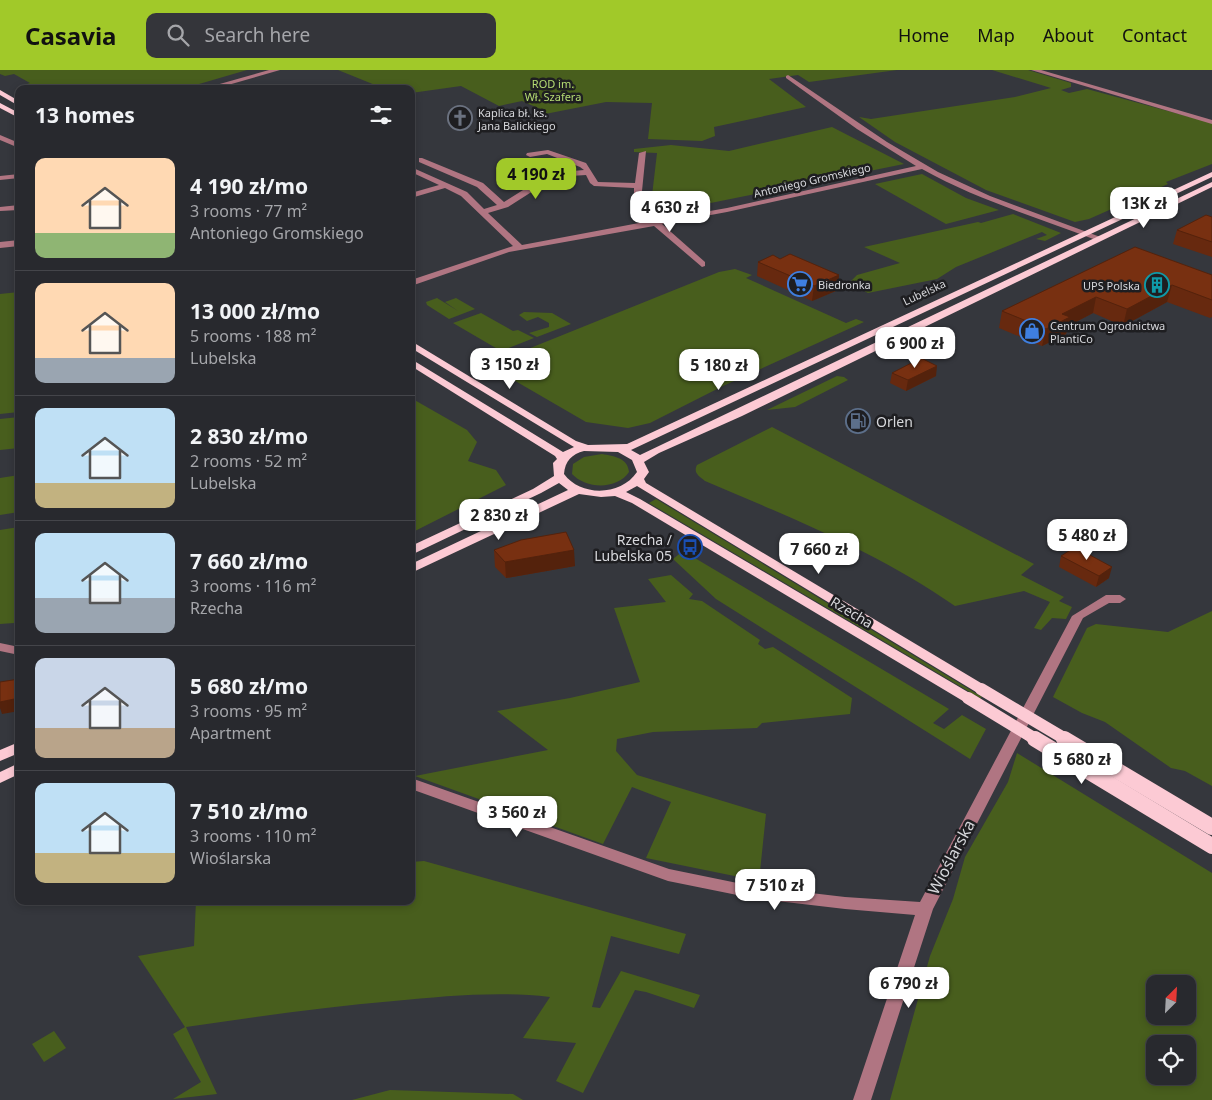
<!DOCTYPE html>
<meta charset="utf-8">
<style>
body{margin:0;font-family:"Noto Sans",sans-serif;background:#34353a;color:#f1f3f6;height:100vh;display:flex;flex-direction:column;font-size:19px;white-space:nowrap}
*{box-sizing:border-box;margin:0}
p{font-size:16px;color:#a5a6aa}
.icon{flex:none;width:28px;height:28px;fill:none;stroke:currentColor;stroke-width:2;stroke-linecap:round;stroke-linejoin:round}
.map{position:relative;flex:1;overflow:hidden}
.panel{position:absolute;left:15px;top:15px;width:400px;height:820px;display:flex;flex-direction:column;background:#28292e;border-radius:10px;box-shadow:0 2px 8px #0003,0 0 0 1px #44454a}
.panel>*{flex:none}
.needle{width:32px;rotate:24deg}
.fabs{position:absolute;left:1146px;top:905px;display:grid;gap:10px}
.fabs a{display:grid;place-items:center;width:50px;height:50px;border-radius:10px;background:#28292e;box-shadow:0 2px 8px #0003,0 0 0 1px #44454a;font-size:25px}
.price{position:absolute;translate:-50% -42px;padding:0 11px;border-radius:10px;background:#fff;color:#222;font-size:16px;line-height:32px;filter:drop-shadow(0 1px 2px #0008)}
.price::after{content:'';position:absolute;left:50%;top:30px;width:15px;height:11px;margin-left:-8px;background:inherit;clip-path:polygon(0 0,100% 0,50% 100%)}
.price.selected{background:#a1c929;color:#111}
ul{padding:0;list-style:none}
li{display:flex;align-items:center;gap:15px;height:125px;padding:0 20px}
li+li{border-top:1px solid #44454a}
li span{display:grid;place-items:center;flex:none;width:140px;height:100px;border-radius:10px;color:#555}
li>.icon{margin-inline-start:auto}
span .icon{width:60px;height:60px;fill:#fffc;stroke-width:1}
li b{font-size:21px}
h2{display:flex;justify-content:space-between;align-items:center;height:60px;padding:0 20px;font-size:21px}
header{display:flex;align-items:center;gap:30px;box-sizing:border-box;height:70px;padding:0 25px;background:#a1c929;color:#111}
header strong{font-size:24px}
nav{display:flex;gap:28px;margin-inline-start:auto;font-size:18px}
.search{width:350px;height:45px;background:#34353a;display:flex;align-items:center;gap:12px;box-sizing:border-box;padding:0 18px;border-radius:10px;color:#a5a6aa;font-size:19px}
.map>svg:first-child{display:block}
.green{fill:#485e1d;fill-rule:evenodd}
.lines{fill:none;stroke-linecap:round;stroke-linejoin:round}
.minor{fill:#b07582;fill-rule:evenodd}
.major{fill:#fccad4;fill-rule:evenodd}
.major-bridge-far1{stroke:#fccad4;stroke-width:12}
.major-bridge{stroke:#fccad4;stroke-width:16}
.wall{fill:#67290f}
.shaded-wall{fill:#54220c}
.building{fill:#783011;stroke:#54220c}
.labels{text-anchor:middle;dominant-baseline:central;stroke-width:5;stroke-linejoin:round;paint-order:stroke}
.far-park-label{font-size:11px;fill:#b5dc73;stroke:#1e1e21}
.far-poi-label{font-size:11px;fill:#d7d8dc;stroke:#1e1e21;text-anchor:start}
.far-street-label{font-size:11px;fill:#d7d8dc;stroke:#1e1e21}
.poi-label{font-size:14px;fill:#d7d8dc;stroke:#1e1e21;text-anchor:start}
.street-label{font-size:14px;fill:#d7d8dc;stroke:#1e1e21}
.near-street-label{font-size:16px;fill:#d7d8dc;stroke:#1e1e21}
</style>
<header>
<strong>Casavia</strong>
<div class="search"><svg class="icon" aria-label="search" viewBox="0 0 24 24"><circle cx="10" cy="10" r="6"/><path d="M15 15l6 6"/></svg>Search here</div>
<nav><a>Home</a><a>Map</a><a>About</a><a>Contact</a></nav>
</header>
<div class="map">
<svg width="1212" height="1030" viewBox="0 0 1212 1030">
<rect width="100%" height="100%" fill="#35373d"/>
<g class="green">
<path d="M0 0H247L182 19H27L21 16 30 13 14 4 5 6 0 4Z"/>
<path d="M338 0H897L809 12 798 5 769 9 806 37 714 57 715 66 702 71 648 69 652 33 606 32 540 45V39L522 31 499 36 461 16 411 23V19H385Z"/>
<path d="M992 0H1028L1071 13V17L1061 20 1069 23 1087 19 1212 53V94L1166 112 1168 114 1089 149 1075 152 986 120 895 72 859 47 871 49 1015 27 1051 18Z"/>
<path d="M832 57 904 94 661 143 651 134 657 83 634 82V79L671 75 729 81Z"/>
<path d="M922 104 966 128 999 140 946 154 875 114Z"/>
<path d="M1013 144 1061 163 1045 171 1036 169 1047 165 1042 162 956 197 937 209 868 223 851 214V211L857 205 900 193 864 177 978 152 981 153Z"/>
<path d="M735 199 752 205 746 208 846 253 856 249 864 252 723 316 650 353 628 358 586 352 488 295 719 202Z"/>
<path d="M19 222V342L0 344V224Z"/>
<path d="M437 228 458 241 445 232 456 228 475 239 449 249 427 235 426 232Z"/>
<path d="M524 242 552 243 571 254 537 267 529 263 549 257V253L538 247 527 251 519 245Z"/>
<path d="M481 243 513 261 518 260 534 268 501 281 453 253Z"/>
<path d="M837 306 844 307 848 310 795 337 767 340Z"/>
<path d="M411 328 467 360 477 372 468 391 496 400 506 415 411 463Z"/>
<path d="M19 347V378L0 380V349Z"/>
<path d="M772 357 1034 494 1021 505 1064 527 1059 531 1072 537 1066 549 1052 548 1041 560 1034 558 1050 532 1024 521 955 536C879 483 790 447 705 411 699 406 693 403 697 395Z"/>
<path d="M602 384C614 386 628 388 629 402 617 420 586 419 572 404L573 394 584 387Z"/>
<path d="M19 405V442L0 445V408Z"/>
<path d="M656 429 982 627 980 628 649 433Z"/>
<path d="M19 457V535L14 536V553L0 554V460Z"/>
<path d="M683 481 949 639 933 653 944 659 962 645 986 659 970 689 716 529 673 489Z"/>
<path d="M671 505 693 524 689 529 702 531 760 570 758 574 765 579 773 577 852 628 850 644 762 653 757 658 653 662 617 669 616 681 637 705 766 744 759 811 646 788 671 732 632 717 603 774 415 706 548 680 497 641 570 628 640 612 614 538 666 532 648 509Z"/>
<path d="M1212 541V716L1185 701 1171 698 1105 652 1082 643 1053 627 1087 558 1096 554 1168 562Z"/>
<path d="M1017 683 1212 803V1030H890L930 886 953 829 965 787 1008 712ZM1155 914H1188V946H1155ZM1155 974H1188V1006H1155Z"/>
<path d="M424 791 686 864 679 884 611 866 592 937 600 938 621 901 700 925 694 938 646 922 635 920 583 1023 556 1011 576 973 523 968 550 927C498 921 446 926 394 931 324 937 255 947 186 957L217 1024 173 1029 201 1012 173 964 185 957 138 886 194 876 196 831H411V792Z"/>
<path d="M54 961 66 978 44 992 32 974Z"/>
<path d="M390 1020 513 1024 523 1030H352Z"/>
</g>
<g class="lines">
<g class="minor">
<path d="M269 0H280L214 19H202Z"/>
<path d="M1031 0H1041L1212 50V54Z"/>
<path d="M788 5 887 72 938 102 990 126 1103 168 1096 170C1037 147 977 130 922 99L727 142 662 154 705 192V196L702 197 654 156 509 182 411 216V210L513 176 461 126 445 118 411 128V123L439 115 411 102V97L467 122 484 139 497 135 477 117 419 92V88H422L483 113 504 132 550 103 584 100 580 97 547 84 530 87 526 85 527 83 548 80 586 93 598 112 635 113 639 83 646 81 641 131 647 152 727 138 916 96 857 59 786 8V6ZM586 105 590 113 594 116 634 118V140L639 153 522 175 488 143 508 137 555 107Z"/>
<path d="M0 65 19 73V78L0 70Z"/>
<path d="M19 104V108L0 110V106Z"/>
<path d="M19 135V140L0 141V137Z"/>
<path d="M19 170V176L0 178V172Z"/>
<path d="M1106 525H1120L1126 529 1120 533H1109L1083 548 933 839 871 1030H853L915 845 845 839 752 828 668 811 411 719V708L669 799 752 816 845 827 920 832 1072 546Z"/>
<path d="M0 573 19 577V585L0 581Z"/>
</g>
<g class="major">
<path d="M0 20 19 31V36L0 25Z"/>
<path d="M0 33 19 43V48L0 38Z"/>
<path d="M1212 102V107L631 380 640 385 1212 112V117L742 346 659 383 644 392 649 402 644 409 646 413 986 616 988 619 986 622H976L637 416 626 422 640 429 973 625 975 628 973 631H963L632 433 615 426 601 427 579 424 411 503V494L568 420 559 413 541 423 411 485V476L533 419 554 406 553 393 557 389 555 386 411 296V289L563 382 574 377 411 278V271L576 371 588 375 627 374ZM584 381 618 382 632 390 637 402C621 426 581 427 564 404 565 391 572 384 584 381Z"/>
<path d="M19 672V683L0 691V680Z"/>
<path d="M19 693V704L0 713V702Z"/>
</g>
<g class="major-bridge-far1">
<path d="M981 619 1067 670"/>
<path d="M968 628 1037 670"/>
</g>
<g class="major-bridge">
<path d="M1035 669 1212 776"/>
<path d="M1064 669 1212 757"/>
</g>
</g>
<g class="wall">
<path d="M1212 147V187L1173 174 1177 160Z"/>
<path d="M758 192 838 220 812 231 757 206Z"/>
<path d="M1212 205V247L1210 248 1167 232 1123 256 1093 243 1068 256 1066 264 1042 276 999 258 1002 241Z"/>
<path d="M892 303 936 306 906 321 890 313Z"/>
<path d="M494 480 575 496 506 508 495 497Z"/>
<path d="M1061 486 1109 508 1096 517 1059 497Z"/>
</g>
<g class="shaded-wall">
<path d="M839 205 838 220 812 231 814 216Z"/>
<path d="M1172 215 1167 232 1123 256 1127 239Z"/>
<path d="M1096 227 1093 243 1068 256 1066 264 1042 276 1046 259 1062 244Z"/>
<path d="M937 296 936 306 906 321 908 310Z"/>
<path d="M574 480 575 496 506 508 505 492Z"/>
<path d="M1112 497 1109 508 1096 517 1099 506Z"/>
<path d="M19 628V641L2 644 0 638V632Z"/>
</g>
<g class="building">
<path d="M1206 145 1212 147V172L1177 160Z"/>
<path d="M1135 177 1212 205V230L1172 215 1127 239 1096 227 1062 244 1070 247 1046 259 1002 241Z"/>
<path d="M790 184 839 205 814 216 758 192 773 185 780 189Z"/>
<path d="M921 288 937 296 908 310 892 303Z"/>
<path d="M566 462 574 480 505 492 494 480 521 470Z"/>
<path d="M1075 477 1112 497 1099 506 1061 486Z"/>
<path d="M19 609V628L0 632V612Z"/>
</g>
<defs>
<symbol id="church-ring" viewBox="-11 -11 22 22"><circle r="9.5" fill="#1e1e21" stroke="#6b7280" stroke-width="1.5"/><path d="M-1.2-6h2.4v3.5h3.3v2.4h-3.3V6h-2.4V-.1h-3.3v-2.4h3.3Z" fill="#6b7280"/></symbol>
<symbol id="supermarket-ring" viewBox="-11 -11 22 22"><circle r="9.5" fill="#1e1e21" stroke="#3f7fe0" stroke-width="1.5"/><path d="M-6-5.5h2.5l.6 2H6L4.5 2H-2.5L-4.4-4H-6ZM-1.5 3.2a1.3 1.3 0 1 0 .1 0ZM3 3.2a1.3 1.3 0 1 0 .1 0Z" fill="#3f7fe0"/></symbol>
<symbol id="building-ring" viewBox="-11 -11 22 22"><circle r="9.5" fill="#1e1e21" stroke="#0f9aa8" stroke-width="1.5"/><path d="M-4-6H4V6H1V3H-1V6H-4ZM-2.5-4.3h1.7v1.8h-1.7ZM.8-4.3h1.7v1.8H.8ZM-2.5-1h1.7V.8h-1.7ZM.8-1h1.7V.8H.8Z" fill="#0f9aa8"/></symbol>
<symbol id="shop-ring" viewBox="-11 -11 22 22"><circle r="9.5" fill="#1e1e21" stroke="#3f7fe0" stroke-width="1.5"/><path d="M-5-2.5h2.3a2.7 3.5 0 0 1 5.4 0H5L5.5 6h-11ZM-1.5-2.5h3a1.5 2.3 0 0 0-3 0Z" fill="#3f7fe0"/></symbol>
<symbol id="fuel-ring" viewBox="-11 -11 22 22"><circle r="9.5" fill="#1e1e21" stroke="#5c6f8a" stroke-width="1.5"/><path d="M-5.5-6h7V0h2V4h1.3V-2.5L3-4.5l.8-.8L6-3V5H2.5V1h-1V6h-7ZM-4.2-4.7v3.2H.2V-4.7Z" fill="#5c6f8a"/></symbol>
<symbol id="bus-ring" viewBox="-11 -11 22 22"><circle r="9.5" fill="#1e1e21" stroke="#1a4fb4" stroke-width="1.5"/><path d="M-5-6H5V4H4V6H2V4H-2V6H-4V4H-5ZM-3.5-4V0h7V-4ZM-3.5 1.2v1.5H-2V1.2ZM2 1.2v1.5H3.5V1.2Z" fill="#1a4fb4"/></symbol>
</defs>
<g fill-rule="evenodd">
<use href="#church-ring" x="446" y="34" width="28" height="28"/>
<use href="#supermarket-ring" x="786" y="200" width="28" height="28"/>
<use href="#building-ring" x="1143" y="201" width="28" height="28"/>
<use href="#shop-ring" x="1018" y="247" width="28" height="28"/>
<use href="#fuel-ring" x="844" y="337" width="28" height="28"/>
<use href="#bus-ring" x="676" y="463" width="28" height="28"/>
</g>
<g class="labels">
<g class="far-park-label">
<text x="553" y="13">ROD im.<tspan x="553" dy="13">Wł. Szafera</tspan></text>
</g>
<g class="far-poi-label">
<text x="478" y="42">Kaplica bł. ks.<tspan x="478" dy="13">Jana Balickiego</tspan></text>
<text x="818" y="214">Biedronka</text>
<text x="1140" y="215" text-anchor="end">UPS Polska</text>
<text x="1050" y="255">Centrum Ogrodnictwa<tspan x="1050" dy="13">PlantiCo</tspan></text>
</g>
<g class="far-street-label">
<text transform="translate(812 110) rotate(-13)">Antoniego Gromskiego</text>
<text transform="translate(924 222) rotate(-25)">Lubelska</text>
</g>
<g class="poi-label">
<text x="876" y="351">Orlen</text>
<text x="672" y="469" text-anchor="end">Rzecha /<tspan x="672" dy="16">Lubelska 05</tspan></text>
</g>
<g class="street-label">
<text transform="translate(852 542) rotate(31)">Rzecha</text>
</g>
<g class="near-street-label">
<text transform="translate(951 787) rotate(-62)">Wioślarska</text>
</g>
</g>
</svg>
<div class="fabs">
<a><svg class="needle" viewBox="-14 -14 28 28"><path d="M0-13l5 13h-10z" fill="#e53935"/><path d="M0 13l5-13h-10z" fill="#a5a6aa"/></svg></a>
<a><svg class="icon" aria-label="locate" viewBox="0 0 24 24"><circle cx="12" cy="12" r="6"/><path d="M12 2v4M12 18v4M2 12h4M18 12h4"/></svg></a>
</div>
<b class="price selected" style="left:536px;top:130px">4 190 zł</b>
<b class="price" style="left:1144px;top:159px">13K zł</b>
<b class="price" style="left:670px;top:163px">4 630 zł</b>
<b class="price" style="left:915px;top:299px">6 900 zł</b>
<b class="price" style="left:510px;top:320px">3 150 zł</b>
<b class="price" style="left:719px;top:321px">5 180 zł</b>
<b class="price" style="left:499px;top:471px">2 830 zł</b>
<b class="price" style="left:1087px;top:491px">5 480 zł</b>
<b class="price" style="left:819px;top:505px">7 660 zł</b>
<b class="price" style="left:1082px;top:715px">5 680 zł</b>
<b class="price" style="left:517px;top:768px">3 560 zł</b>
<b class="price" style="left:775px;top:841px">7 510 zł</b>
<b class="price" style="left:909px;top:939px">6 790 zł</b>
<section class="panel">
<h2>13 homes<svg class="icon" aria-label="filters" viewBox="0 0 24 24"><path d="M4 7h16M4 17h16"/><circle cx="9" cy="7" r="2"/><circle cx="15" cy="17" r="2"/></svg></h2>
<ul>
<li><span style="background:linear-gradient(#ffd9b3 75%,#8fb573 0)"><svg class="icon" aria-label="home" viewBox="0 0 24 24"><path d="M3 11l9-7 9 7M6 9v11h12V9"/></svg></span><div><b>4 190 zł/mo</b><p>3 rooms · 77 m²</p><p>Antoniego Gromskiego</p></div></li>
<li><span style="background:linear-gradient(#ffd9b3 75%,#9aa5b1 0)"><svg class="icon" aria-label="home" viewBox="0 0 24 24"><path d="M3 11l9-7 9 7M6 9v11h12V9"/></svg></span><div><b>13 000 zł/mo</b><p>5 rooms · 188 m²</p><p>Lubelska</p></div></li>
<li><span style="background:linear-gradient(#bfe0f5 75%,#c2b280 0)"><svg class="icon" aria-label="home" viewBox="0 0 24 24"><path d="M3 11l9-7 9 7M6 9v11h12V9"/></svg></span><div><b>2 830 zł/mo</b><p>2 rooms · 52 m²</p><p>Lubelska</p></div></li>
<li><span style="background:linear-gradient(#bfe0f5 65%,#9aa5b1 0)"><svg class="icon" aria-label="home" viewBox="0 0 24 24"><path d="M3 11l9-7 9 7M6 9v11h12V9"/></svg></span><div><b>7 660 zł/mo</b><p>3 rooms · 116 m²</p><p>Rzecha</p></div></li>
<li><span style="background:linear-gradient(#c9d6e8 70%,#b9a48a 0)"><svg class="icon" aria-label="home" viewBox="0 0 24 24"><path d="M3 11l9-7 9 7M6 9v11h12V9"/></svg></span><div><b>5 680 zł/mo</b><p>3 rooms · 95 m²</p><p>Apartment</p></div></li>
<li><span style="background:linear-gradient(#bfe0f5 70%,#c2b280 0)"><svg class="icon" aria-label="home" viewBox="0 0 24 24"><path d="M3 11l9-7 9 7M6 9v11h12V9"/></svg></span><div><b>7 510 zł/mo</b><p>3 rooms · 110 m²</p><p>Wioślarska</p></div></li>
</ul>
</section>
</div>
